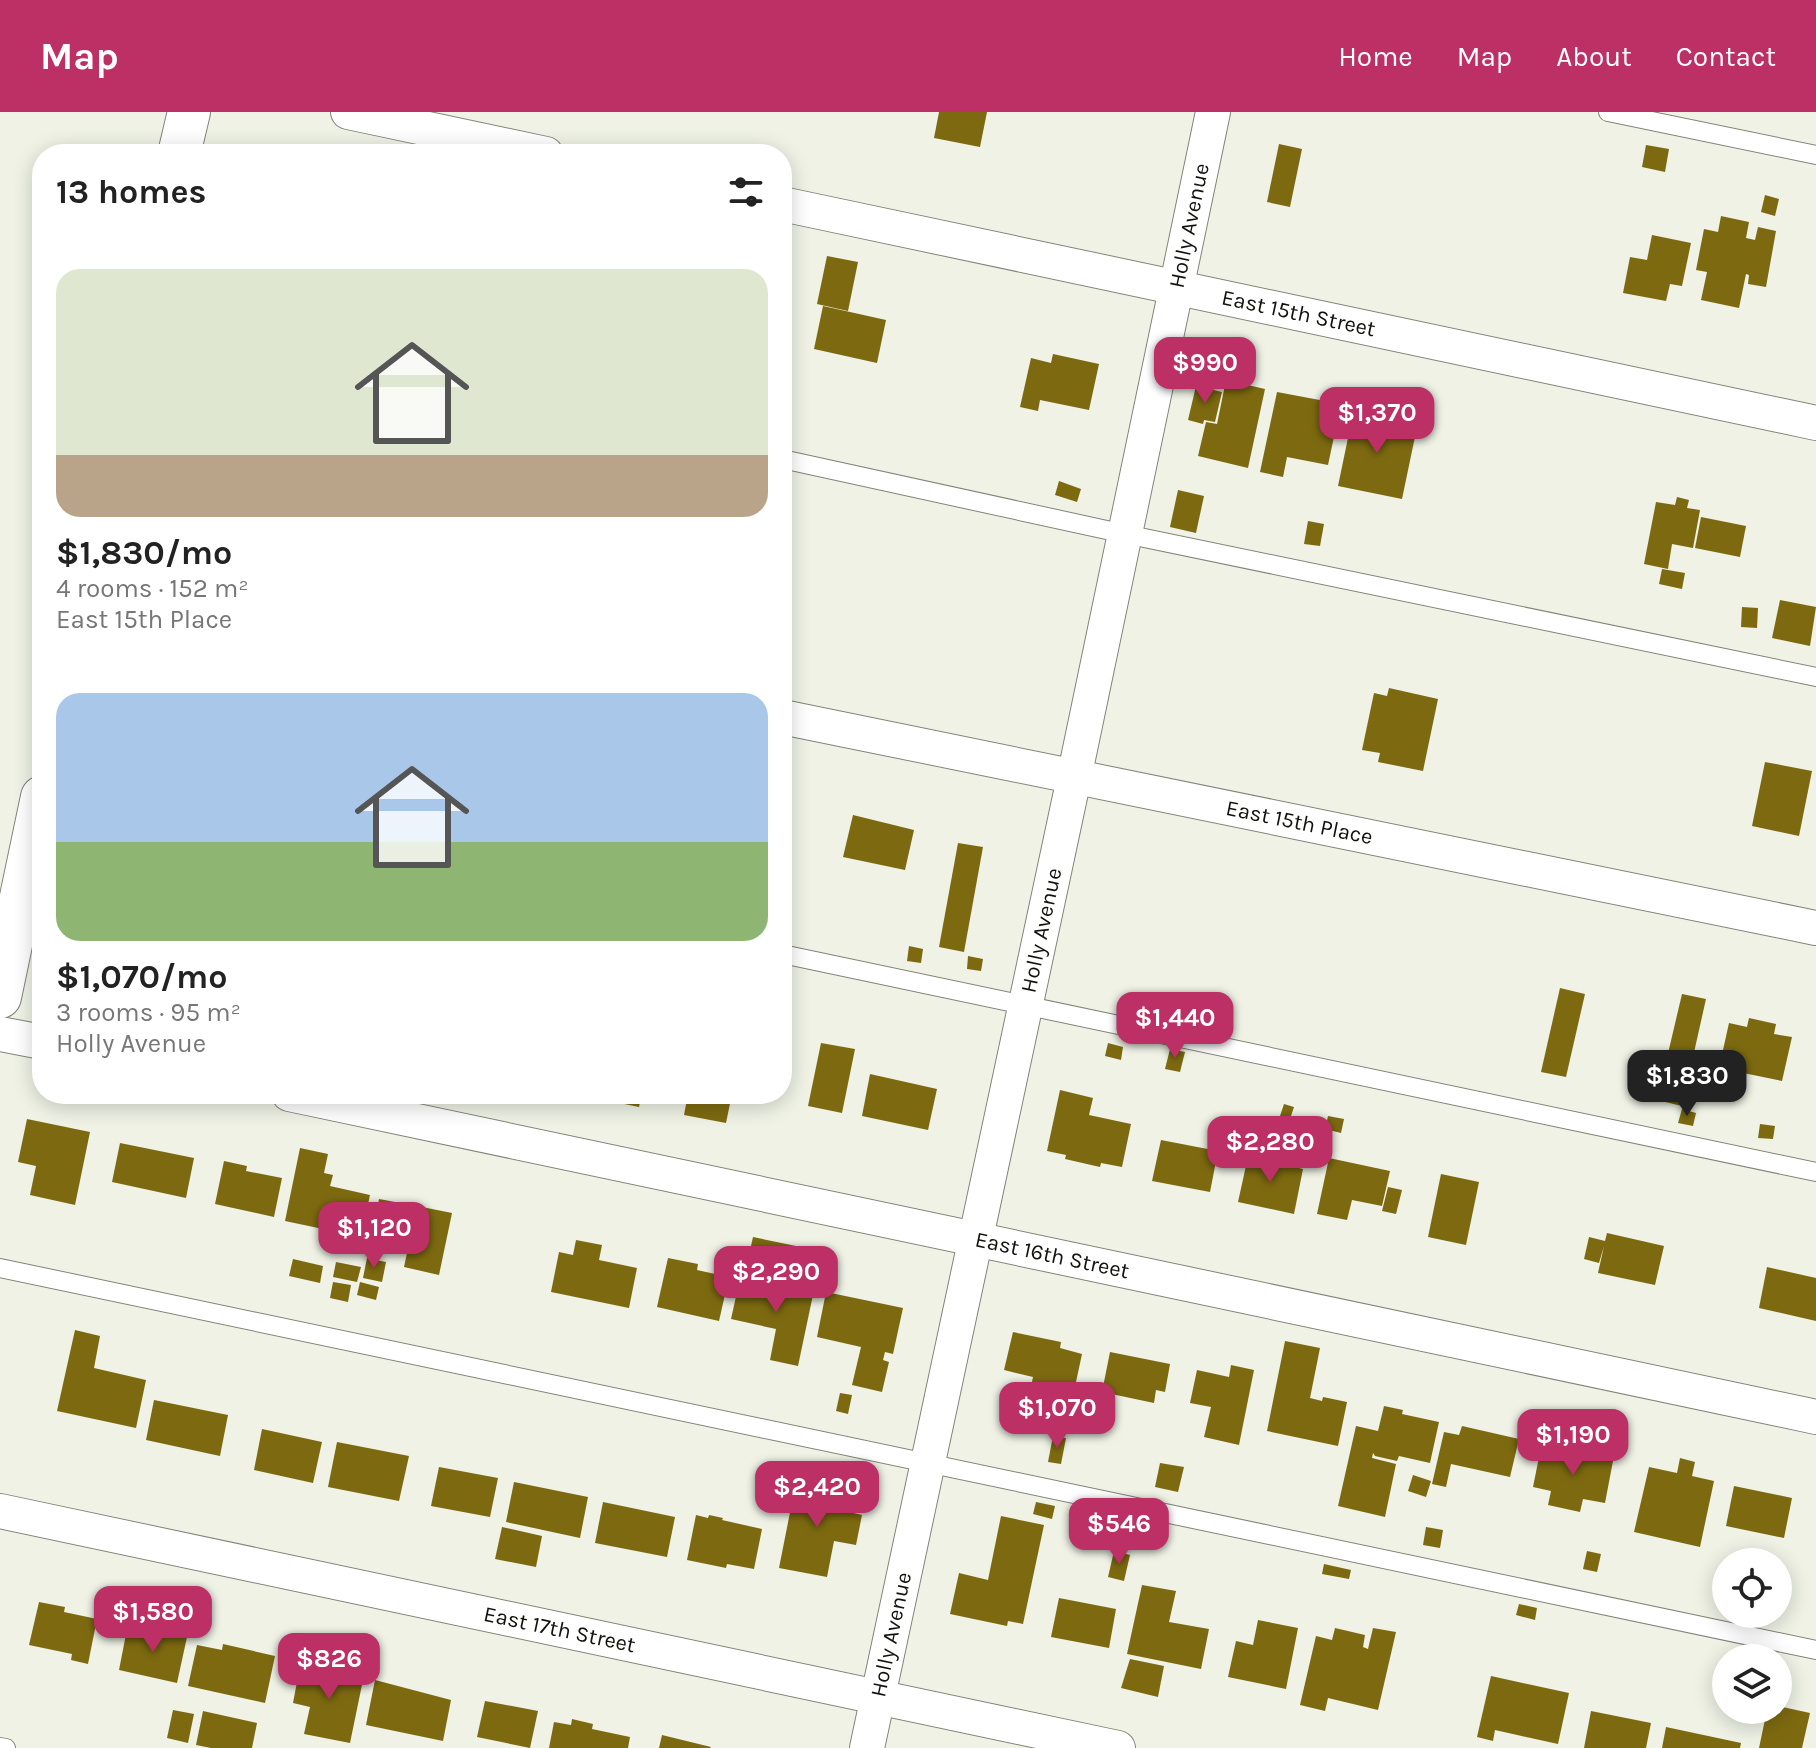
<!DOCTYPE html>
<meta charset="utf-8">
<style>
body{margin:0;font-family:Karla,sans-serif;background:#f6f6f6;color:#222;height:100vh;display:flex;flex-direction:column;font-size:30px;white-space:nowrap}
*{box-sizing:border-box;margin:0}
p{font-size:26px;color:#767676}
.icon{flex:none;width:44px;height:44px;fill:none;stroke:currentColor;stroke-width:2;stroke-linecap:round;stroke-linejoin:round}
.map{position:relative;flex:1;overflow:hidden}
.side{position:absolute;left:32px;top:32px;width:760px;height:960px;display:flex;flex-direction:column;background:#fff;border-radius:32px;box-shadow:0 4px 20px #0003}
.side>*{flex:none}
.buttons{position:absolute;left:1712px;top:1436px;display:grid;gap:16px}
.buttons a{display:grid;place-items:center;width:80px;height:80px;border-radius:50%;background:#fff;box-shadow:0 4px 20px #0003;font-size:40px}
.price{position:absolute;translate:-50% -68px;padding:0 18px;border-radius:16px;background:#bd3066;color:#fff;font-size:26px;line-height:52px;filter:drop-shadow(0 2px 4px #0008)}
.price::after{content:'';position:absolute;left:50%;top:48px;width:24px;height:18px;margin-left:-12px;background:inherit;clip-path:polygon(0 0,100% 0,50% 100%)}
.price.on{background:#222;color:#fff}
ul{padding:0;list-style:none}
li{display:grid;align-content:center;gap:16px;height:424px;padding:0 24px}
li span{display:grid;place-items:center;height:248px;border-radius:24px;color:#555}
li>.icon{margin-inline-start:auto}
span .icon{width:144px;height:144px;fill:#fffc;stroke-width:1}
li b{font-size:34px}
h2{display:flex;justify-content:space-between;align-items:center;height:96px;padding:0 24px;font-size:34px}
header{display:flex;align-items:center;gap:48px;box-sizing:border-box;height:112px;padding:0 40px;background:#bd3066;color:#fff}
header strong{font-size:38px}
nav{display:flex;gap:44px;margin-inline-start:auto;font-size:28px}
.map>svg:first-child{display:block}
.building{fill:#7d6a10}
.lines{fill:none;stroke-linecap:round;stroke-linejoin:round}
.service-casing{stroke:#828579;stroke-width:20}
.minor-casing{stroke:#828579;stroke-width:36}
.tertiary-casing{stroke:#828579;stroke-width:44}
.service{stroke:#fff;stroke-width:18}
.minor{stroke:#fff;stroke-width:34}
.tertiary{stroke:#fff;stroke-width:42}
.labels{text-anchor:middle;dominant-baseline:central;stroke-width:8;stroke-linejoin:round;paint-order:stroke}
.street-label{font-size:22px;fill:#11130e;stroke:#eff2e5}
</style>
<header>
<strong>Map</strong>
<nav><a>Home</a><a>Map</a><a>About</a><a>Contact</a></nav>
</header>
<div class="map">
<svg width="1816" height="1636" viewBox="0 0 1816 1636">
<rect width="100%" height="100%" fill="#eff2e5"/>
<g class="building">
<path d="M939 0H987L980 35 934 26Z"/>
<path d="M1279 32 1302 37 1290 95 1267 90Z"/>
<path d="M1646 33 1669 37 1665 60 1642 55Z"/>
<path d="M1765 83 1779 87 1775 104 1761 100Z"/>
<path d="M1721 104 1749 110 1746 126 1755 128 1758 115 1776 119 1766 175 1748 172 1749 163 1746 162 1739 196 1701 188 1707 160 1696 158 1704 117 1718 120Z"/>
<path d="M1652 123 1691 131 1682 174 1670 172 1666 189 1623 181 1630 145 1647 148Z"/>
<path d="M827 144 858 150 848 199 817 192Z"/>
<path d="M823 194 886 208 877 251 814 237Z"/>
<path d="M1053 242 1099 252 1089 298 1040 288 1038 299 1020 295 1031 246 1051 251Z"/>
<path d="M1226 268 1265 277 1248 356 1198 344 1206 310 1217 312Z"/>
<path d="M1196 274 1222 280 1215 310 1204 308 1203 312 1188 308Z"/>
<path d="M1277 280 1341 292 1328 353 1287 345 1283 365 1260 360Z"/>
<path d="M1354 297 1400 306 1398 317 1416 320 1402 387 1338 374Z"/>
<path d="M1059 369 1081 377 1077 390 1055 383Z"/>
<path d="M1178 378 1204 384 1196 421 1170 415Z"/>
<path d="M1677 385 1689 388 1687 396 1700 398 1693 436 1672 432 1668 457 1644 452 1656 390 1675 393Z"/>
<path d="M1701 405 1746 414 1740 445 1695 436Z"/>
<path d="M1308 409 1324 412 1320 434 1304 432Z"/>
<path d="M1662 457 1685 461 1682 477 1659 472Z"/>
<path d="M1780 488 1816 495 1810 534 1772 526Z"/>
<path d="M1742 495 1758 496 1757 516 1741 515Z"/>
<path d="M1389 576 1438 587 1423 659 1378 650 1380 641 1362 638 1374 581 1387 584Z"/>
<path d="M1765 650 1812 659 1799 724 1752 714Z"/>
<path d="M853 703 914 718 905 758 843 745Z"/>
<path d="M958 731 983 735 964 840 939 835Z"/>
<path d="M909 834 923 837 921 851 907 849Z"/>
<path d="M968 844 983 847 981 859 967 857Z"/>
<path d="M1560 876 1585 882 1566 965 1541 960Z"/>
<path d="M1682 882 1706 887 1682 994 1657 988Z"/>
<path d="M1749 906 1776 912 1774 922 1792 925 1782 969 1719 956 1729 911 1747 915Z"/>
<path d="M821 931 855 937 842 1001 808 994Z"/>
<path d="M1108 931 1123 935 1121 948 1105 944Z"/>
<path d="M1170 937 1185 940 1180 960 1165 957Z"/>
<path d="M870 962 937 977 928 1018 862 1004Z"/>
<path d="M1060 978 1093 986 1089 1003 1131 1012 1122 1055 1101 1051 1100 1055 1065 1047 1066 1043 1047 1039Z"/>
<path d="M591 982H642L639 995 590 985Z"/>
<path d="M688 982H732L726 1011 684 1003Z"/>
<path d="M1284 992 1294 995 1289 1010 1279 1007Z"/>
<path d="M1682 997 1696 1001 1693 1014 1678 1011Z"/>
<path d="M1328 1004 1344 1007 1341 1021 1325 1017Z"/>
<path d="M27 1007 90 1020 75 1093 30 1083 36 1054 18 1050Z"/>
<path d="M1760 1012 1775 1014 1773 1027 1758 1026Z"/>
<path d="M1308 1017 1322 1019 1320 1033 1305 1030Z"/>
<path d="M1161 1028 1218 1039 1210 1080 1152 1069Z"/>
<path d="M120 1031 194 1046 186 1086 112 1070Z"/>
<path d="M300 1036 328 1042 324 1061 333 1063 330 1074 370 1083 361 1125 285 1109Z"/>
<path d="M1249 1040 1275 1045 1274 1050 1303 1057 1294 1102 1238 1090Z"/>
<path d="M1329 1046 1390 1059 1382 1094 1352 1088 1347 1108 1317 1102Z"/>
<path d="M224 1049 247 1054 246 1059 282 1066 274 1105 215 1092Z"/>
<path d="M1441 1062 1479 1070 1466 1133 1428 1125Z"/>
<path d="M1388 1075 1402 1078 1396 1102 1382 1099Z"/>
<path d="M379 1087 416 1094 408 1132 372 1124Z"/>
<path d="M417 1094 452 1101 439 1163 404 1155Z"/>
<path d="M1607 1121 1664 1134 1655 1173 1598 1161 1604 1134 1599 1151 1584 1147 1589 1125 1605 1129Z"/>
<path d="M753 1125 796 1134 788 1169 745 1161Z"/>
<path d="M576 1128 602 1133 599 1148 637 1156 629 1196 551 1180 559 1140 573 1143Z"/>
<path d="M367 1146 386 1150 382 1170 363 1166Z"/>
<path d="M668 1146 698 1152 697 1158 729 1165 719 1209 657 1195Z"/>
<path d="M293 1147 323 1154 320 1171 289 1164Z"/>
<path d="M336 1150 361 1155 357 1170 333 1165Z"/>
<path d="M1767 1155 1816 1166V1209L1759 1196Z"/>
<path d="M741 1162 814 1178 798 1254 770 1248 776 1217 731 1207Z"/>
<path d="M333 1170 351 1173 348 1190 330 1186Z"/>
<path d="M360 1170 379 1175 376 1188 357 1183Z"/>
<path d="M826 1180 903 1196 893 1242 885 1240 883 1248 889 1250 882 1280 852 1273 861 1235 817 1225Z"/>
<path d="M75 1218 100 1224 94 1256 146 1268 136 1316 57 1299Z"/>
<path d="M1013 1220 1061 1230 1060 1236 1082 1242 1067 1312 1025 1303 1033 1265 1004 1258Z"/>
<path d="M1285 1229 1320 1236 1310 1286 1322 1289 1323 1285 1347 1290 1338 1334 1267 1319Z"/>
<path d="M1110 1240 1170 1252 1165 1280 1156 1278 1154 1291 1102 1280Z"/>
<path d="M1231 1253 1254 1258 1239 1333 1204 1325 1211 1295 1190 1291 1197 1258 1229 1265Z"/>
<path d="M840 1281 852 1283 848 1302 836 1299Z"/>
<path d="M154 1288 228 1303 220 1344 146 1328Z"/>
<path d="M1384 1294 1403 1298 1402 1302 1439 1310 1430 1351 1399 1344 1397 1349 1375 1344 1373 1341 1372 1346 1396 1352 1385 1405 1338 1394 1356 1314 1378 1319Z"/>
<path d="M1462 1314 1519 1327 1510 1365 1451 1352 1446 1375 1432 1372 1444 1320 1459 1323Z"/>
<path d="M262 1317 322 1330 313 1371 254 1358Z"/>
<path d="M1053 1324 1066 1326 1061 1352 1048 1350Z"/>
<path d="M337 1330 409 1344 399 1389 328 1375Z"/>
<path d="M1564 1332 1597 1339 1596 1346 1613 1349 1605 1391 1583 1387 1580 1400 1548 1393 1551 1379 1533 1375 1541 1335 1562 1340Z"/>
<path d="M1680 1346 1695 1350 1692 1364 1714 1369 1700 1435 1634 1420 1649 1355 1677 1361Z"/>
<path d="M1160 1351 1184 1355 1178 1380 1155 1375Z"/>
<path d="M439 1355 498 1366 490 1405 431 1394Z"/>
<path d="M1413 1363 1431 1369 1426 1385 1408 1379Z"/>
<path d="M514 1370 588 1385 580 1426 506 1410Z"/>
<path d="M796 1370 844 1379 840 1398 862 1403 856 1433 834 1429 827 1465 779 1456Z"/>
<path d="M1734 1374 1792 1386 1784 1426 1726 1414Z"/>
<path d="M603 1390 675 1405 667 1445 595 1431Z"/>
<path d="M1036 1390 1055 1394 1052 1407 1033 1402Z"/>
<path d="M696 1403 708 1406 709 1403 723 1406 722 1408 762 1417 754 1457 727 1452 726 1456 687 1448Z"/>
<path d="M1001 1404 1044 1413 1023 1512 1008 1509 1007 1514 950 1502 959 1461 988 1468Z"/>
<path d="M502 1415 542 1424 536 1455 495 1447Z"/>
<path d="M1426 1415 1443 1418 1440 1436 1423 1433Z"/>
<path d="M1114 1439 1130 1443 1124 1469 1108 1465Z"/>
<path d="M1587 1439 1601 1442 1597 1460 1583 1457Z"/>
<path d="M1324 1452 1351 1458 1349 1467 1322 1462Z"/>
<path d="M1142 1473 1176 1479 1169 1510 1209 1517 1201 1557 1127 1542Z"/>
<path d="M1059 1486 1116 1497 1109 1536 1051 1525Z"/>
<path d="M39 1490 65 1495 64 1500 97 1507 88 1552 71 1548 72 1542 29 1533Z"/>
<path d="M1519 1492 1537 1496 1535 1508 1516 1503Z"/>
<path d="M1258 1508 1298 1516 1286 1577 1228 1565 1236 1529 1253 1533Z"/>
<path d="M133 1514 187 1525 177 1571 119 1558 127 1517 132 1518Z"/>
<path d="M1335 1516 1365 1523 1363 1535 1368 1537 1373 1516 1396 1520 1378 1598 1328 1586 1325 1599 1300 1593 1316 1524 1332 1528Z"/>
<path d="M223 1532 275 1544 265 1591 188 1574 197 1533 222 1538Z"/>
<path d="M1130 1547 1164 1554 1158 1585 1121 1576Z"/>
<path d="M318 1553 364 1563 350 1631 304 1622 310 1595 293 1591 300 1554 317 1558Z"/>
<path d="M1491 1564 1569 1581 1558 1632 1495 1618 1493 1629 1477 1625Z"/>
<path d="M375 1568 451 1588 443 1629 366 1613Z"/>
<path d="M485 1589 538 1599 530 1636 477 1625Z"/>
<path d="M1778 1594 1810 1601 1802 1636H1759L1767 1598H1778Z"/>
<path d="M173 1598 194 1602 188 1631 167 1626Z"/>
<path d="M203 1599 257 1611 252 1636H211L196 1633Z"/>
<path d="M1591 1599 1651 1611 1646 1636H1584Z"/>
<path d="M572 1607 593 1612 592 1617 630 1625 628 1636H549L554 1610 571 1613Z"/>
<path d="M1666 1615 1741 1631 1740 1636H1662Z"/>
<path d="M662 1623 711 1635 710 1636H659Z"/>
</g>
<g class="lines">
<defs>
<g id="service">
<path d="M1608 0 1816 43"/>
<path d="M782 347 1125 422 1816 565"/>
<path d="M782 842 1816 1060"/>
<path d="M0 1156 1816 1538"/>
<path d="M0 1635 6 1636"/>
</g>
<g id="minor">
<path d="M348 0 546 42"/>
<path id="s1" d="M782 92 1816 311"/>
<path id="s2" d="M782 605 1816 816"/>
<path d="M0 922 42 930"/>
<path id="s3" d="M289 982 1816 1305"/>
<path id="s4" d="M0 1399 1118 1636"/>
<path id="s5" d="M867 1636 1074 666 1213 0"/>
</g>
<g id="tertiary">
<path d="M179 42 189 0"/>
<path d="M0 885 42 685"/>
</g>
</defs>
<use href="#service" class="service-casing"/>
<use href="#minor" class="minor-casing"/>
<use href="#tertiary" class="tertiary-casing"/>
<use href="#service" class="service"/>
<use href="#minor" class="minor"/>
<use href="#tertiary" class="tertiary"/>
</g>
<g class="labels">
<g class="street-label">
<text stroke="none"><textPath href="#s5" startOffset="1556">Holly Avenue</textPath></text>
<text stroke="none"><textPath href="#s1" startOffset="528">East 15th Street</textPath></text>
<text stroke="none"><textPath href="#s2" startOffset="528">East 15th Place</textPath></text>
<text stroke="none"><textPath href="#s5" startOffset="836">Holly Avenue</textPath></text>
<text stroke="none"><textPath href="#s3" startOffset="780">East 16th Street</textPath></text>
<text stroke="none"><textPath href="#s4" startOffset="572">East 17th Street</textPath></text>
<text stroke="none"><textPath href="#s5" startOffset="116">Holly Avenue</textPath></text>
</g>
</g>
</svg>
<div class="buttons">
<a><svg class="icon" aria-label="locate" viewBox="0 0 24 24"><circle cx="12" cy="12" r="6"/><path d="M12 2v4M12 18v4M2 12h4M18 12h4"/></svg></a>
<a><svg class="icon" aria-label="layers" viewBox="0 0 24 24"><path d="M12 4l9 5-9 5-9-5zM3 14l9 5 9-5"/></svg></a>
</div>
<b class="price" style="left:1205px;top:293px">$990</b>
<b class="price" style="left:1377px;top:343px">$1,370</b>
<b class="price" style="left:1175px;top:948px">$1,440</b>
<b class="price on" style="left:1687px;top:1006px">$1,830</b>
<b class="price" style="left:1270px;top:1072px">$2,280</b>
<b class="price" style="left:374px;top:1158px">$1,120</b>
<b class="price" style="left:776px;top:1202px">$2,290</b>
<b class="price" style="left:1057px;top:1338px">$1,070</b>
<b class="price" style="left:1573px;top:1365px">$1,190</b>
<b class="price" style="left:817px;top:1417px">$2,420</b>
<b class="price" style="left:1119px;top:1454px">$546</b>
<b class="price" style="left:153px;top:1542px">$1,580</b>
<b class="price" style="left:329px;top:1589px">$826</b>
<section class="side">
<h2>13 homes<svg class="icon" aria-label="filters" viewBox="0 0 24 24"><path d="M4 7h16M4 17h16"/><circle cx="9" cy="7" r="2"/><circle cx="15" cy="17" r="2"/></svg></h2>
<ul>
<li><span style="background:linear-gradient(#dfe7d0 75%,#b9a48a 0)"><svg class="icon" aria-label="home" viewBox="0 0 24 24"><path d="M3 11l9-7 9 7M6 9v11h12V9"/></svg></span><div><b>$1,830/mo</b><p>4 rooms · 152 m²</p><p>East 15th Place</p></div></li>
<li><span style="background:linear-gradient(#a9c7e8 60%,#8fb573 0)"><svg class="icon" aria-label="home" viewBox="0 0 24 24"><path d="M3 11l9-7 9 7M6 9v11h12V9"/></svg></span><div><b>$1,070/mo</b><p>3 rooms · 95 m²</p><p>Holly Avenue</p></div></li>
</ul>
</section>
</div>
